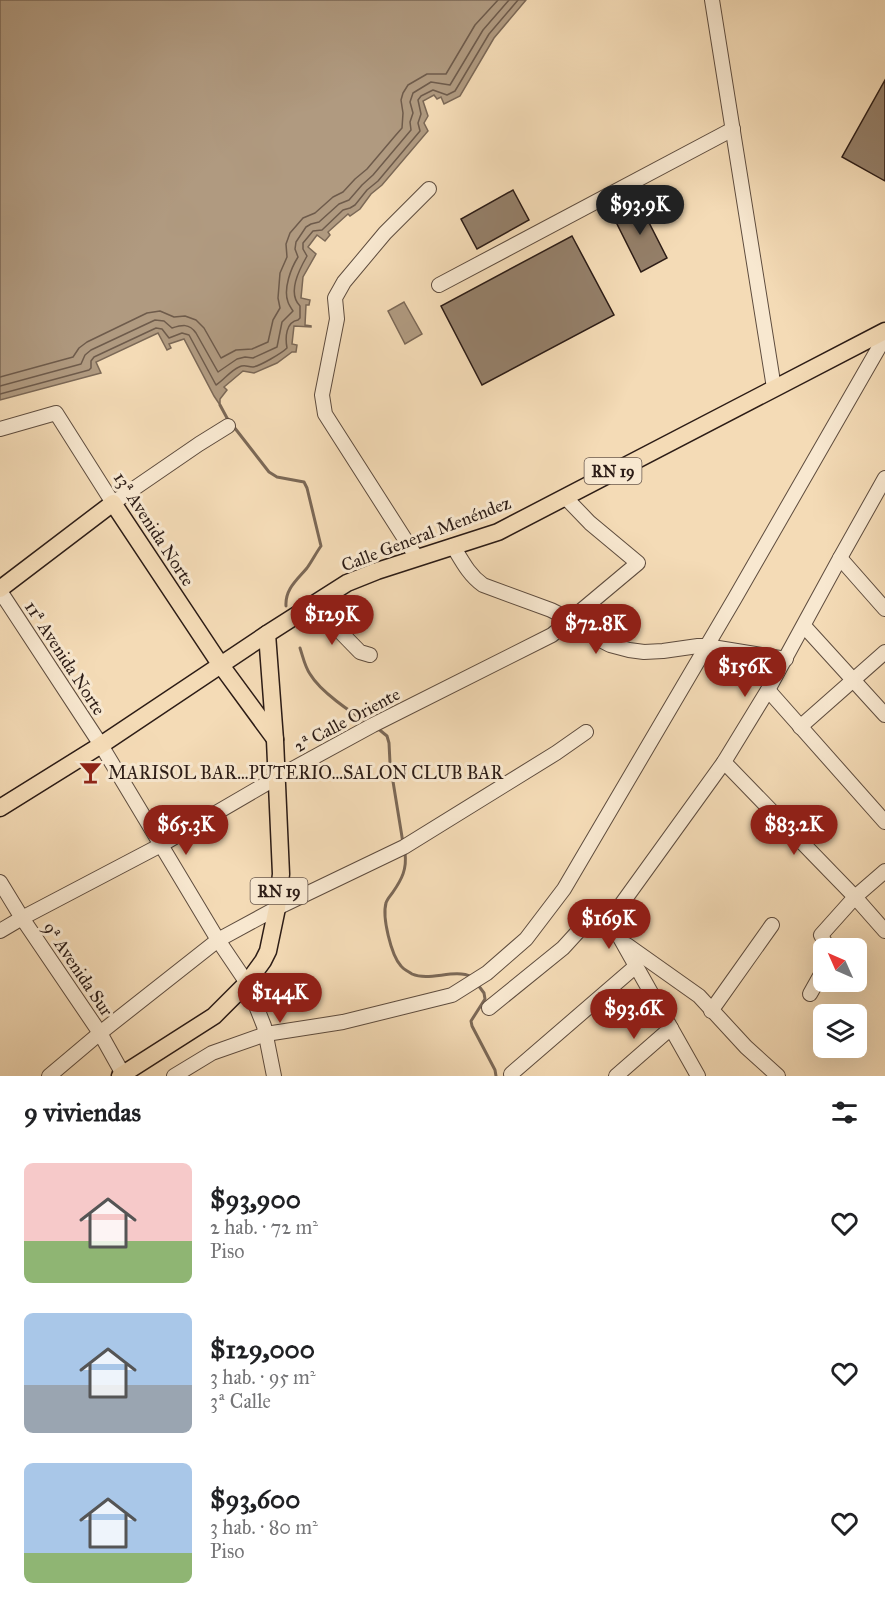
<!DOCTYPE html>
<html lang="es">
<meta charset="utf-8">
<style>
body{margin:0;font-family:"IM FELL Great Primer",serif;background:#f2f2f2;color:#202124;height:100vh;display:flex;flex-direction:column;font-size:22px;white-space:nowrap}
*{box-sizing:border-box;margin:0}
p{font-size:20px;color:#757577}
.icon{flex:none;width:33px;height:33px;fill:none;stroke:currentColor;stroke-width:2;stroke-linecap:round;stroke-linejoin:round}
.map{position:relative;height:1076px;overflow:hidden}
.drawer{display:flex;flex-direction:column;background:#fff;flex:1}
.drawer>*{flex:none}
.needle{width:39px;rotate:315deg}
.controls{position:absolute;left:813px;top:938px;display:grid;gap:12px}
.controls a{display:grid;place-items:center;width:54px;height:54px;border-radius:9px;background:#fff;box-shadow:0 6px 24px #0002;font-size:30px}
.price{position:absolute;translate:-50% -51px;padding:0 14px;border-radius:21px;background:#8f2418;color:#fff;font-size:20px;line-height:39px;filter:drop-shadow(0 2px 3px #0008)}
.price::after{content:'';position:absolute;left:50%;top:36px;width:18px;height:14px;margin-left:-9px;background:inherit;clip-path:polygon(0 0,100% 0,50% 100%)}
.price.selected{background:#222;color:#fff}
ul{padding:0;list-style:none}
li{display:flex;align-items:center;gap:18px;height:150px;padding:0 24px}
li span{display:grid;place-items:center;flex:none;width:168px;height:120px;border-radius:9px;color:#555}
li>.icon{margin-inline-start:auto}
span .icon{width:72px;height:72px;fill:#fffc;stroke-width:1}
li b{font-size:26px}
h2{display:flex;justify-content:space-between;align-items:center;height:72px;padding:0 24px;font-size:26px}
.map>svg:first-child{display:block}
.water{fill:#b09a80;stroke:#7b6856;stroke-width:1.5}
.lines{fill:none;stroke-linecap:round;stroke-linejoin:round}
.shore{stroke:#6e5b4b;stroke-width:1.5}
.stream{stroke:#7b6856;stroke-width:3}
.building{fill:#947f69;stroke:#2c1c16;stroke-width:1.5}
.minor-casing{stroke:#5e4c3e;stroke-width:16}
.major-casing{stroke:#2c1c16;stroke-width:19}
.minor{stroke:#f8e8d0;stroke-width:14}
.major{stroke:#f4dbb6;stroke-width:16}
.labels{text-anchor:middle;dominant-baseline:central;stroke-width:6;stroke-linejoin:round;paint-order:stroke}
.shield{fill:#f8e8d0;stroke:#69594e;stroke-width:1.5}
.shield-label{font-size:16px;font-weight:bold;fill:#2c1c16}
.street-label{font-size:18px;fill:#2c1c16;stroke:#f8e8d0}
.poi-label{font-size:18px;fill:#2c1c16;stroke:#f8e8d0;text-anchor:start}
</style>
<div class="map">
<svg width="885" height="1076" viewBox="0 0 885 1076">
<rect width="100%" height="100%" fill="#f4dbb6"/>
<filter id="stains"><feTurbulence type="fractalNoise" baseFrequency=".00333" numOctaves="4"/><feColorMatrix values="0 0 0 0 .2 0 0 0 0 .09 0 0 0 0 .02 0 0 0 .5 -.17"/></filter>
<radialGradient id="worn" r=".72"><stop offset=".6" stop-color="#630" stop-opacity="0"/><stop offset="1" stop-color="#630" stop-opacity=".3"/></radialGradient>
<g class="water">
<path d="M0 0H526L494 38 460 96 444 104 441 97 437 99 434 95 423 101 428 116 424 123 428 131 382 185 371 194 360 209 350 216 348 214 328 232 330 235 325 241 317 235 308 247 316 254 303 277 301 298 310 300 309 305H306L305 325 311 326V327L294 326 292 344 297 345 296 352H292L277 363 254 373 243 371 224 387 227 390 220 399V405L214 396 184 339 169 344 171 348 167 350 158 333 96 362 101 373 0 400Z"/>
<path d="M404 302 422 334 405 344 388 311Z"/>
</g>
<g class="lines">
<g class="shore">
<path d="M0 377 73 357 79 348 87 342 147 313 160 311 174 317 185 316 196 320 204 328 221 358 236 350 252 349 268 342 273 320 280 308 278 298 280 273 287 257 286 244 290 233 303 218 315 213 333 197 343 192 355 179 367 169 395 136 402 128 403 113 401 100 403 93 408 85 427 74H446L475 25 498 0"/>
<path d="M0 386 81 364 85 355 91 350 155 320 164 321 172 328C182 325 189 323 196 333L218 372 237 359 245 357 253 358 277 347 282 322 293 311C291 308 289 305 288 302 283 289 291 268 298 257L295 249 296 242 306 227 311 224 319 222 339 204 349 200 362 185 373 175 411 130 410 122 413 113 410 102 413 93 431 82 450 85 483 30 509 0"/>
<path d="M0 394 89 370 91 368V361L94 357 156 328 162 329 169 338 182 333 189 335 216 385C224 380 230 371 239 367 245 364 247 367 253 367 260 366 282 353 287 348 285 337 286 322 298 320L300 318V306C287 293 299 270 307 256L303 249V243L313 231 322 230 343 210 350 208 355 205 367 190 378 181 420 131 418 123 421 114 418 100 421 96 433 90 447 95 455 91 489 34 518 0"/>
</g>
<g class="stream">
<path d="M220 405 227 418 269 472 277 477 304 482 307 488 321 546C316 553 312 561 307 568 297 580 285 589 286 606"/>
<path d="M300 648C303 657 305 667 310 674 320 691 351 713 368 722"/>
<path d="M376 727 387 736 389 743 390 763 403 843"/>
<path d="M405 853C407 869 402 879 393 892 391 895 387 899 386 903 382 917 391 955 401 966 403 969 409 972 412 974 430 982 454 968 472 977"/>
<path d="M478 985 484 993 485 999 471 1021 472 1026 495 1070 496 1076"/>
</g>
</g>
<g class="building">
<path d="M885 80V181L842 157Z"/>
<path d="M513 190 529 220 477 249 461 219Z"/>
<path d="M638 201 667 258 641 272 612 214Z"/>
<path d="M572 236 614 315 482 385 441 306Z"/>
</g>
<g class="lines">
<defs>
<g id="minor">
<path d="M712 0 774 388"/>
<path d="M439 285 733 129"/>
<path d="M0 429 56 413 113 503 199 444 228 426"/>
<path d="M453 546C462 561 469 575 483 585L551 610 563 616 587 633 610 645 629 650 644 652 663 651 698 646H706L786 659"/>
<path d="M417 558 325 414 322 395 337 319 335 298 344 282 385 233 429 189"/>
<path d="M840 558 885 609"/>
<path d="M0 591 101 745 218 940 247 983 264 1026 274 1076"/>
<path d="M313 604 360 652 370 655"/>
<path d="M804 626 885 715"/>
<path d="M768 690 885 822"/>
<path d="M800 727 885 652"/>
<path d="M724 762 855 897 885 931"/>
<path d="M0 882 22 918 100 1033 124 1076"/>
<path d="M610 920 724 762 768 690 840 558 885 478"/>
<path d="M0 931 22 918 161 845 276 778 373 725 552 635 638 563 590 523 565 497"/>
<path d="M627 945 699 996 746 1047 778 1076"/>
<path d="M828 948 821 935 855 897 885 871"/>
<path d="M810 994 824 969"/>
<path d="M489 1008 563 948 595 913 602 912 610 920 698 1076"/>
<path d="M711 1011 772 925"/>
<path d="M511 1074 636 966"/>
<path d="M49 1076 100 1033 218 940 277 908 404 847 556 753 586 732"/>
<path d="M174 1076 212 1053 266 1034 343 1022 452 995 487 973 526 939 564 889 735 598 885 337"/>
<path d="M616 1076 671 1028"/>
</g>
<g id="major">
<path d="M0 589 113 503 220 664 275 739"/>
<path d="M0 808 101 745 267 634 347 583 377 571 498 532 885 331"/>
<path d="M120 1076 214 1016 247 983 263 961 268 951 277 908 281 874 275 740 267 634"/>
</g>
</defs>
<use href="#minor" class="minor-casing"/>
<use href="#major" class="major-casing"/>
<use href="#minor" class="minor"/>
<use href="#major" class="major"/>
</g>
<defs>
<symbol id="bar-bare" viewBox="-9 -9 18 18"><path d="M-6-5H6L.8 .8V4.5H3.5V6h-7V4.5H-.8V.8Z" fill="#8f2418" stroke="#f8e8d0" stroke-width="2.5" paint-order="stroke"/></symbol>
</defs>
<g fill-rule="evenodd">
<use href="#bar-bare" x="74" y="756" width="33" height="33"/>
</g>
<g class="labels">
<g class="shield">
<rect x="584.5" y="458" width="57" height="26" rx="4.5"/>
<rect x="250.5" y="878" width="57" height="26" rx="4.5"/>
</g>
<g class="shield-label">
<text x="613" y="471">RN 19</text>
<text x="279" y="891">RN 19</text>
</g>
<g class="street-label">
<text transform="translate(154 529) rotate(57)">13ª Avenida Norte</text>
<text transform="translate(426 534) rotate(-21)">Calle General Menéndez</text>
<text transform="translate(65 658) rotate(57)">11ª Avenida Norte</text>
<text transform="translate(347 720) rotate(-28)">2ª Calle Oriente</text>
<text transform="translate(78 969) rotate(56)">9ª Avenida Sur</text>
</g>
<g class="poi-label">
<text x="108" y="773">MARISOL BAR...PUTERIO...SALON CLUB BAR</text>
</g>
</g>
<rect width="100%" height="100%" filter="url(#stains)"/>
<rect width="100%" height="100%" fill="url(#worn)"/>
</svg>
<div class="controls">
<a><svg class="needle" viewBox="-14 -14 28 28"><path d="M0-13l5 13h-10z" fill="#e53935"/><path d="M0 13l5-13h-10z" fill="#757577"/></svg></a>
<a><svg class="icon" aria-label="layers" viewBox="0 0 24 24"><path d="M12 4l9 5-9 5-9-5zM3 14l9 5 9-5"/></svg></a>
</div>
<b class="price selected" style="left:640px;top:236px">$93.9K</b>
<b class="price" style="left:332px;top:646px">$129K</b>
<b class="price" style="left:596px;top:655px">$72.8K</b>
<b class="price" style="left:745px;top:698px">$156K</b>
<b class="price" style="left:186px;top:856px">$65.3K</b>
<b class="price" style="left:794px;top:856px">$83.2K</b>
<b class="price" style="left:609px;top:950px">$169K</b>
<b class="price" style="left:280px;top:1024px">$144K</b>
<b class="price" style="left:634px;top:1040px">$93.6K</b>
</div>
<section class="drawer">
<h2>9 viviendas<svg class="icon" aria-label="filters" viewBox="0 0 24 24"><path d="M4 7h16M4 17h16"/><circle cx="9" cy="7" r="2"/><circle cx="15" cy="17" r="2"/></svg></h2>
<ul>
<li><span style="background:linear-gradient(#f6c9c9 65%,#8fb573 0)"><svg class="icon" aria-label="home" viewBox="0 0 24 24"><path d="M3 11l9-7 9 7M6 9v11h12V9"/></svg></span><div><b>$93,900</b><p>2 hab. · 72 m²</p><p>Piso</p></div><svg class="icon" aria-label="heart" viewBox="0 0 24 24"><path d="M12 20l-8-8c-3-5 5-10 8-4 3-6 11-1 8 4z"/></svg></li>
<li><span style="background:linear-gradient(#a9c7e8 60%,#9aa5b1 0)"><svg class="icon" aria-label="home" viewBox="0 0 24 24"><path d="M3 11l9-7 9 7M6 9v11h12V9"/></svg></span><div><b>$129,000</b><p>3 hab. · 95 m²</p><p>3ª Calle</p></div><svg class="icon" aria-label="heart" viewBox="0 0 24 24"><path d="M12 20l-8-8c-3-5 5-10 8-4 3-6 11-1 8 4z"/></svg></li>
<li><span style="background:linear-gradient(#a9c7e8 75%,#8fb573 0)"><svg class="icon" aria-label="home" viewBox="0 0 24 24"><path d="M3 11l9-7 9 7M6 9v11h12V9"/></svg></span><div><b>$93,600</b><p>3 hab. · 80 m²</p><p>Piso</p></div><svg class="icon" aria-label="heart" viewBox="0 0 24 24"><path d="M12 20l-8-8c-3-5 5-10 8-4 3-6 11-1 8 4z"/></svg></li>
</ul>
</section>
